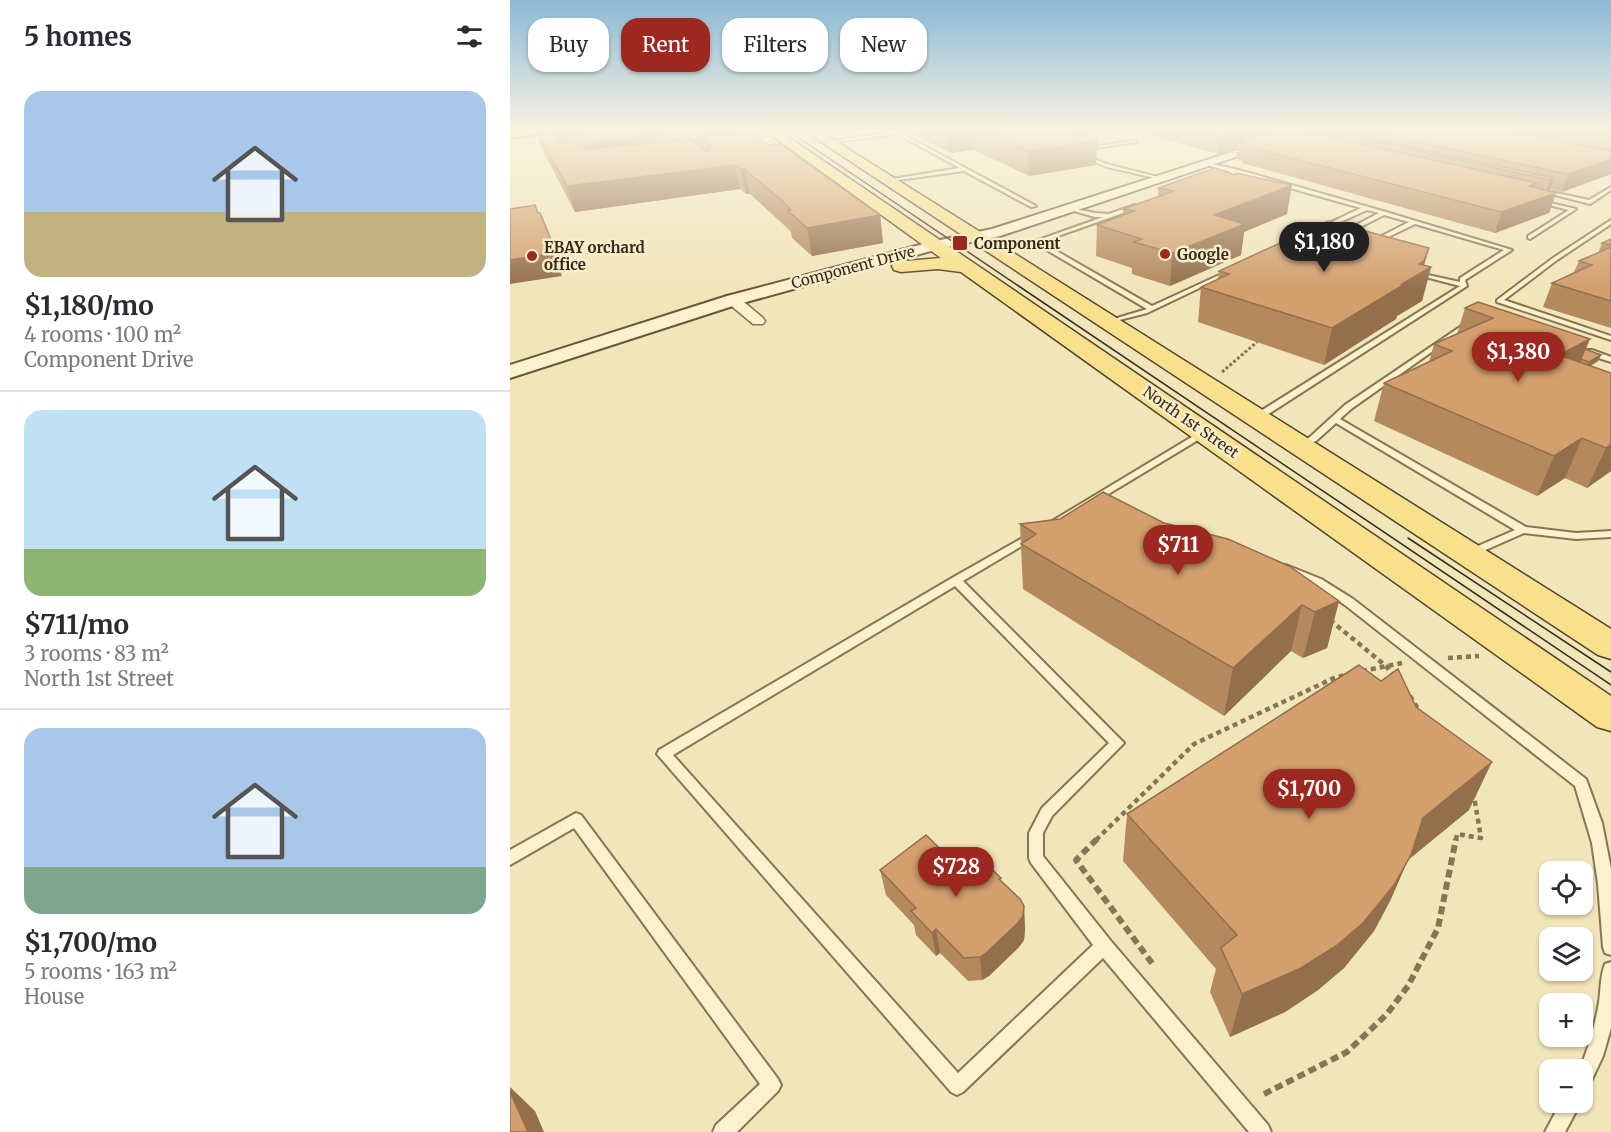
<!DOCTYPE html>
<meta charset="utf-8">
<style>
body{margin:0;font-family:Merriweather,serif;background:#f7f7f7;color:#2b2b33;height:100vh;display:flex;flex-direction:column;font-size:22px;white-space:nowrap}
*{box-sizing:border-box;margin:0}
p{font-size:20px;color:#7c7c81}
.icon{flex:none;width:33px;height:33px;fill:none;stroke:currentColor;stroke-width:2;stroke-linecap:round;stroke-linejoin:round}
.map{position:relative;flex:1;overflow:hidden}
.panel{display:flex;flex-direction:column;background:#fff;width:510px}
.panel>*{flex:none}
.top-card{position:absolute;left:18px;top:18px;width:570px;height:54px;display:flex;gap:12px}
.controls{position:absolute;left:1029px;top:861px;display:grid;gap:12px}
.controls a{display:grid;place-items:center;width:54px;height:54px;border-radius:12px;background:#fff;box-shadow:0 2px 4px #0004;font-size:30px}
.price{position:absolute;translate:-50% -51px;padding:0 14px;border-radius:21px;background:#9c281f;color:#fff;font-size:20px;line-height:39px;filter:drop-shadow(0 2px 3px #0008)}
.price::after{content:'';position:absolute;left:50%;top:36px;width:18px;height:14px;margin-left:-9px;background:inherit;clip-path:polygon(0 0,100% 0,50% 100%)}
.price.on{background:#222;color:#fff}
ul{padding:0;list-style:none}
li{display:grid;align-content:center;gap:12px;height:318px;padding:0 24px}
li+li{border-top:2px solid #e1e1e2}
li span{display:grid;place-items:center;height:186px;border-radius:18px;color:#555}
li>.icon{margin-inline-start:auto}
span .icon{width:108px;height:108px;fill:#fffc;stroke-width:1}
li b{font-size:26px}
h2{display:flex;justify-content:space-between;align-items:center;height:72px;padding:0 24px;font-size:26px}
.chip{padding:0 21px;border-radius:18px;background:#fff;box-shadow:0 2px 4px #0004;font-size:21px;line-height:54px}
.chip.on{background:#9c281f;color:#fff}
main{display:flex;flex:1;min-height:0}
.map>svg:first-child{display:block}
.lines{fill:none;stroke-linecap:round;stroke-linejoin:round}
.lane-casing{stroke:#897453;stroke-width:4}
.street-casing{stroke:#897453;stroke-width:3}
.secondary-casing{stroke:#6a5537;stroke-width:4}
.primary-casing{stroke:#554128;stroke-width:3}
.path-far2{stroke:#897453;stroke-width:3;stroke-dasharray:3 2;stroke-linecap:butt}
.path-far1{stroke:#897453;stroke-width:4.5;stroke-dasharray:5 4;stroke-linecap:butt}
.path{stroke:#897453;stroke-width:6;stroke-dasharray:8 4.5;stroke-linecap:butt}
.lane{fill:#fbf1cd;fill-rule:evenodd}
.street{fill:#fbf1cd;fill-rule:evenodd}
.secondary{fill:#fbf1cd;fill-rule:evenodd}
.primary{fill:#f9e08d;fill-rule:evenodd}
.tram{stroke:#362a1a;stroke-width:1.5}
.wall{fill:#b5895e}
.shaded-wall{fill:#936f4c}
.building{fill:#d29f6d;stroke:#936f4c;stroke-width:1.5}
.poi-dot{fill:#9c281f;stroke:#f8eeca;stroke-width:2}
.labels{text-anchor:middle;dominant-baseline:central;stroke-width:5;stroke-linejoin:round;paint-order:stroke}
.far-poi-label{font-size:15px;font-weight:bold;fill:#362a1a;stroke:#f8eeca;text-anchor:start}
.far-street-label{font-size:15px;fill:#362a1a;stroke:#f8eeca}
</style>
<main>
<section class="panel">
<h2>5 homes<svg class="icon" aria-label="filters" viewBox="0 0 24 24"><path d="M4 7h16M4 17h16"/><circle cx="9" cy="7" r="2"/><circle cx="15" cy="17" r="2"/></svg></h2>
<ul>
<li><span style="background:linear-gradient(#a9c7e8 65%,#c2b280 0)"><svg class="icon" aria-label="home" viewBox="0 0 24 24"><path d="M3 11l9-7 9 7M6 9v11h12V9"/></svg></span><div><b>$1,180/mo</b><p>4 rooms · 100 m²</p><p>Component Drive</p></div></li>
<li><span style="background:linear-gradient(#bfe0f5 75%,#8fb573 0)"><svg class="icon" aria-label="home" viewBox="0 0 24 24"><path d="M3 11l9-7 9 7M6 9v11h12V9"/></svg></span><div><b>$711/mo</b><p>3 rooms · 83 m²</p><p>North 1st Street</p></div></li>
<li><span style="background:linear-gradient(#a9c7e8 75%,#7fa58c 0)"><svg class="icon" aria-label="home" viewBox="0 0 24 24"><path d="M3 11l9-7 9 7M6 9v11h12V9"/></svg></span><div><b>$1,700/mo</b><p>5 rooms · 163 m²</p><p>House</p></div></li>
</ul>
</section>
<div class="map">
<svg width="1101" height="1132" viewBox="0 0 1101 1132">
<rect width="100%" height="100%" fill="#f1e5ba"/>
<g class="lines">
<defs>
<g id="lane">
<path d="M53 130H57L59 136H57Z"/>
<path d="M380 130H385L526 206 521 207 454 171 374 182 376 180 450 168 387 134 318 143 316 142 383 132Z"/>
<path d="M266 132 265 134 232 138 230 137Z"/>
<path d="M627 140 626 142 573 150 571 149Z"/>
<path d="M573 155 600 165 656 179 654 180 597 167 573 157Z"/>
<path d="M697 163 729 170 876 212 1002 250 955 280 957 286 760 413 747 419H741V415L754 409 950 286 904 274V272L950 282V278L994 250 905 224 866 243H862V241L899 222 874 215 835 235H831V233L869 213 857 210 815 229H811V227L851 208 726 173 706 179V177L721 172 697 165Z"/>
<path d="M1101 187V190L1080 204 1030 191 1032 190 1079 200Z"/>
<path d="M1027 200 1066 209 1020 239 1018 238V236L1059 210 1027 202Z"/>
<path d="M625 205 627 208 531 242 642 306 718 271 723 272 637 313 594 324V322L637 309 523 242 593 217H585L560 210V208L585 213 599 214Z"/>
<path d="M1101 220V224L1047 260 994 300 1101 336V340L987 302V300L1043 258Z"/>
<path d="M956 323 961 324 841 409 830 419 1016 527 1066 533 1101 531V537L1066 539 1014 533 962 556H954L953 554 954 552 1005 530 826 423 806 441 788 448 784 445 800 437 835 405Z"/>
<path d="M1076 350H1082L1101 357V362L1076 354Z"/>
<path d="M695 429 698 430V434L542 528 539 529 534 526Z"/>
<path d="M523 532 528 535 527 537 453 581 614 743 542 816 533 833V856L600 940 758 1125 761 1132H739L593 958 453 1092 447 1095 441 1092 147 754 149 750 442 578ZM445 586 599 743 532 808 519 833V858L521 863 583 945 448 1073 163 755Z"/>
<path d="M776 565 811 579 843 599 1076 779 1092 823 1101 869V955L1095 953 1093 947 1088 884 1082 843 1065 786 835 605 803 583 772 570 771 568Z"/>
<path d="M66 813 71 815 268 1079 271 1085 268 1091 227 1132H203L206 1125 250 1084 64 828 0 865V850Z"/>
<path d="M1101 962V1028L1093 1056 1078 1088 1072 1091V1070H1069C1079 1048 1085 1025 1089 1002 1091 989 1090 976 1095 964Z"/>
<path d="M1051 1102H1071L1055 1132H1035Z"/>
</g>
<path id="street" d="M223 296 228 297 253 318 255 321 253 324H243L218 303 217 300Z"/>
<path id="secondary" d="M790 130H806L490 236 428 249 229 304 0 378V365L217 296 421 242 482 229Z"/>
<g id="primary">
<path d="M0 130H38L32 134 0 138Z"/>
<path d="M254 130H268L1101 696V731L1087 727 451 272 428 269 391 272 384 270 382 266 384 262 431 258Z"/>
<path d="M293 130H308L1101 629V659L1088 655Z"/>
</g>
</defs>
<use href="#lane" class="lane-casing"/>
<use href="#street" class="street-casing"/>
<use href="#secondary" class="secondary-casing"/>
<use href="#primary" class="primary-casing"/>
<path class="path-far2" d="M712 372 747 342"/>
<g class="path-far1">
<path d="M820 620 876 666 884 676"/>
<path d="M938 658 969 656"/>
<path d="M852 671 892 663"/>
<path d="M900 696 910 712"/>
<path d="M586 840 684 744 826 677 836 675"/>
<path d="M946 840 947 834 971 838 964 796"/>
</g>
<g class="path">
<path d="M587 839 566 860 644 966"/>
<path d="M754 1094 837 1052 877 1014 898 986 928 928 946 839"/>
</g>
<use href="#lane" class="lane"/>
<use href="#street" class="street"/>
<use href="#secondary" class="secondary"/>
<use href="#primary" class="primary"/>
<g class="tram">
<path d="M277 130 1101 685"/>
<path d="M898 538 1101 672"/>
</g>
</g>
<g class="wall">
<path d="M25 130H54L58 142 56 135 60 130H221L225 133 259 145 370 215 373 243 302 256 282 238 281 232 274 225 240 194H236L230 189 65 212 31 147Z"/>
<path d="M398 130H576L575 137 587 141 586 165 519 176 464 150 440 153 398 132Z"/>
<path d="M628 130H1101V174L1052 192 1040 189V191L1046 193 1039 213 985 233 732 163 733 161 726 159 727 148 708 154 633 133Z"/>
<path d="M648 188 777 214 734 232 731 255 660 286 622 274V268L586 256 587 225 613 215V209L648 197Z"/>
<path d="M1101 239V328L1033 307 1042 283 1064 272 1069 261 1088 253 1092 243Z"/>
<path d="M919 248 914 265 921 267 912 301 887 316 886 319 814 365 688 322 691 287 708 279 709 271Z"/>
<path d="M955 308 1091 355 1088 361 1080 366 1101 471 1077 488 1055 478 1027 496 864 421 874 383 919 362 924 344 947 334Z"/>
<path d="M654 523 829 601 817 648 793 658 781 651 714 716 513 589 510 524Z"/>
<path d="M871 681 906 707 959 810 898 860 880 901 864 931 834 968 808 990 775 1012 720 1037 700 992 706 969 613 861 617 814Z"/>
<path d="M370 870 454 872 491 878V881L514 906 515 930 514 940 509 947 479 976 472 980 458 981 430 953 426 956 406 935 404 925 376 895Z"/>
</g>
<g class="shaded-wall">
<path d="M51 130H54L60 150 48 141 46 134Z"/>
<path d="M438 130H463L464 150 440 153Z"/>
<path d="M548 130H576L575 143 587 141 586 165 519 176 518 151Z"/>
<path d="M734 130H782L728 142 727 148 708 154 709 138Z"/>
<path d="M145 135 151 158 86 166 79 142Z"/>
<path d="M190 139 193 153 157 143Z"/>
<path d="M1101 159V174L1052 192 1058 174Z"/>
<path d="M225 165 230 189 65 212 57 186Z"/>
<path d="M230 169H234L240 194H236Z"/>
<path d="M1044 178 1038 196 1046 193 1039 213 985 233 991 212 1019 186 1026 183 1020 202 1034 197 1040 180Z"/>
<path d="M782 185 777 214 734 232 731 255 660 286 662 253 704 215Z"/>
<path d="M370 215 373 243 302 256 297 228Z"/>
<path d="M42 242 50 265H48L52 276 0 284V260Z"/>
<path d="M919 248 912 272 921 267 912 301 887 316 886 319 814 365 822 328 892 284 909 264Z"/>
<path d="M1080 339 1065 375 1049 355Z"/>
<path d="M1091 355 1088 361 1076 369 1079 362Z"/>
<path d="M1072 438 1055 478 1027 496 1044 456Z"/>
<path d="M1101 444V471L1077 488 1096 448Z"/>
<path d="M829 601 817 648 793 658 805 612Z"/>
<path d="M792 605 781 651 714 716 723 668Z"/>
<path d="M982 762 959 810 898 860 880 901 864 931 834 968 808 990 775 1012 720 1037 732 994 913 818Z"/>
<path d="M514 906 515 930 514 940 509 947 479 976 472 980 470 957Z"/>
<path d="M426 929 430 953 426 956 422 933Z"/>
<path d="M0 1087 25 1111 34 1132H18L0 1092Z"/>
</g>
<g class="building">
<path d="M26 130H51L46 134 48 141 70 144 76 149 179 139 197 152 201 146 190 137 241 131 259 145 270 144 370 215 297 228 277 210H281L269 198 234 169H230L225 165 57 186Z"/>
<path d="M60 130H141L145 135 79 142 75 137 56 135Z"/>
<path d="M144 130H221L225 133 190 137V139L181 140 179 139 155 141Z"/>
<path d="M470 130H558L587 141 518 151Z"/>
<path d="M680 130H734L709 138Z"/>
<path d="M764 130H790L1026 183 1019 186 1046 193 991 212 735 146 739 145 728 142Z"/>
<path d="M815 130H837L836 131 838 134 1044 178 1040 180Z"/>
<path d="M850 130H997L1101 151V159L1058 174Z"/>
<path d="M1074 130H1101V135Z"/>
<path d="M705 168 725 175 726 173 782 185 704 215 735 224 662 253 624 242 632 239 587 225 624 211 613 209 664 191 648 188Z"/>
<path d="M25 205 28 213H30L42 242 39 243 43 253 0 260V209Z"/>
<path d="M818 221 919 248 914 261 909 264 921 267 892 284H895L822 328 691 287 719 274 709 271Z"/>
<path d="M1101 239V245L1092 243Z"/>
<path d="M1101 247V301L1042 283 1082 265 1069 261Z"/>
<path d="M968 302 1080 339 1049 355 1101 373V444L1096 448 1072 438 1044 456 874 383 942 351 924 344 983 318 955 308Z"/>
<path d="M1075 349 1091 355 1079 362 1071 359Z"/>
<path d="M593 492 654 523 718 539 779 566 829 601 805 612 792 605 723 668 511 544 526 534 510 524 550 519Z"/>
<path d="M849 665 871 681 888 669 906 707 982 762 913 818 901 855 884 885 853 923 826 946 791 968 732 994 711 948 727 935 617 814Z"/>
<path d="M416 835 454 872 470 858 491 878 489 879 510 899 514 906 513 916 508 923 476 953 470 957 454 958 426 929 422 933 401 911 406 908 370 870Z"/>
<path d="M0 1092 18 1132H0Z"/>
</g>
<linearGradient id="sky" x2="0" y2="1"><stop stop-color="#8bb9d6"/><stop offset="0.45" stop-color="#f9f3e0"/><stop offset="1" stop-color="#f9f3e0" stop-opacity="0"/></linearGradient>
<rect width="1101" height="289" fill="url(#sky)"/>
<g class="poi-dot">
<rect x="442" y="235" width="16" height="16" rx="3"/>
<circle cx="655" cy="254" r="6"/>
<circle cx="22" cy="256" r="6"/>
</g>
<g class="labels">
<g class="far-poi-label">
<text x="464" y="243">Component</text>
<text x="34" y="247">EBAY orchard<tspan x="34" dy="17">office</tspan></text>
<text x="667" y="254">Google</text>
</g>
<g class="far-street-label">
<text transform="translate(343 267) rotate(-15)">Component Drive</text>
<text transform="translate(681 422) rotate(35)">North 1st Street</text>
</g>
</g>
</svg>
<div class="controls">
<a><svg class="icon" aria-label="locate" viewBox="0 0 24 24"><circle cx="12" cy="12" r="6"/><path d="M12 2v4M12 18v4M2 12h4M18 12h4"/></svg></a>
<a><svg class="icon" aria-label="layers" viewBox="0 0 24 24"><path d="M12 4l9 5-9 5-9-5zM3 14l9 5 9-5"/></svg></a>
<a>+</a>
<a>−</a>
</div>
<b class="price on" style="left:814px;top:273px">$1,180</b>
<b class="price" style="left:1008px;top:383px">$1,380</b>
<b class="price" style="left:668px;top:576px">$711</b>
<b class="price" style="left:799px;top:820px">$1,700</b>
<b class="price" style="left:446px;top:898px">$728</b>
<div class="top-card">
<a class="chip">Buy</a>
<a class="chip on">Rent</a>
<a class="chip">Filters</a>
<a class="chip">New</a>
</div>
</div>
</main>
